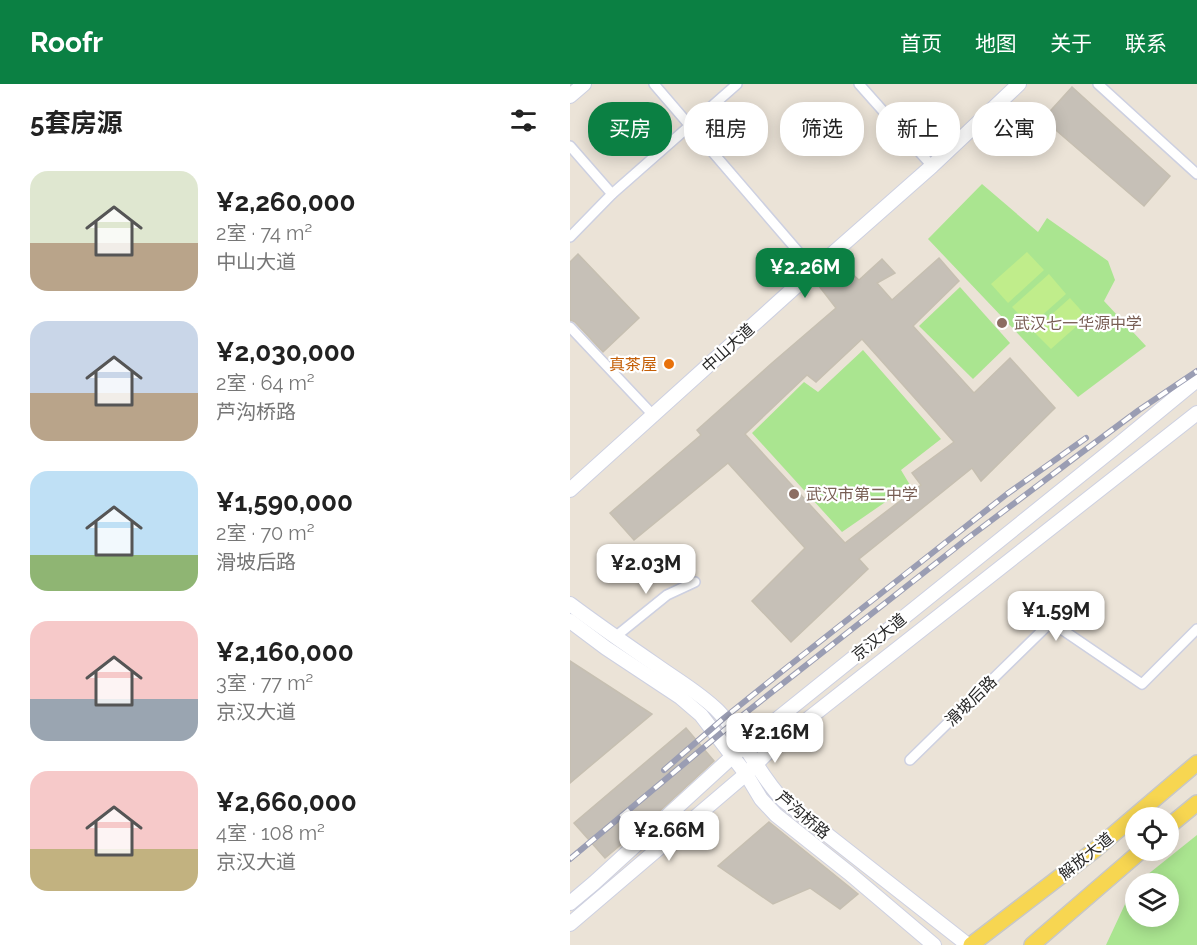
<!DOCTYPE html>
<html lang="zh">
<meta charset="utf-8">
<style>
body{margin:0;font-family:Raleway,"Noto Sans SC",sans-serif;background:#f6f6f6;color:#222;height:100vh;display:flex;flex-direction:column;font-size:22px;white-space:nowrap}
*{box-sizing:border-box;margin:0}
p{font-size:20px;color:#767676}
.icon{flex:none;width:33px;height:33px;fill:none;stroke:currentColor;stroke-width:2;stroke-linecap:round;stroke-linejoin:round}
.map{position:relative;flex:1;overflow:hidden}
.side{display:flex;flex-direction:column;background:#fff;width:570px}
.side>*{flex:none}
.top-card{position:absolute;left:18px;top:18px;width:519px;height:54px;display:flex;gap:12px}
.buttons{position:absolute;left:555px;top:723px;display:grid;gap:12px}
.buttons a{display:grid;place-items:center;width:54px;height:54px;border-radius:50%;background:#fff;box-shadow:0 3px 15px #0003;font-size:30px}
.price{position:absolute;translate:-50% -51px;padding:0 14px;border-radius:12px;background:#fff;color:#222;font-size:20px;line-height:39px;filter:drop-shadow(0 2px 3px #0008)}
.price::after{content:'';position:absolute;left:50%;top:36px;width:18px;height:14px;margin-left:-9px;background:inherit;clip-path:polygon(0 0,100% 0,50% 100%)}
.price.current{background:#0b8043;color:#fff}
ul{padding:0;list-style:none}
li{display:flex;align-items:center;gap:18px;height:150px;padding:0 30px}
li span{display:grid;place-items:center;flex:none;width:168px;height:120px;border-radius:18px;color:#555}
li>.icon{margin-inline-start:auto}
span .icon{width:72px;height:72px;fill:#fffc;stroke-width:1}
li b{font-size:26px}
h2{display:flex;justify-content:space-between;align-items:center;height:72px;padding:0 30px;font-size:26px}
.chip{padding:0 21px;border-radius:24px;background:#fff;box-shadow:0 3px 15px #0003;font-size:21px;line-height:54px}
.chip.current{background:#0b8043;color:#fff}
header{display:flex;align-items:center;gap:36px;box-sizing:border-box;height:84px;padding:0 30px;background:#0b8043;color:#fff}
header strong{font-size:28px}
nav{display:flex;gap:33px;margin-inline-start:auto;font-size:21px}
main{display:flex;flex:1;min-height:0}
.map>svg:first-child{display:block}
.green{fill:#aae590}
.pitch{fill:#c0ed8b}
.building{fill:#c6c0b7;stroke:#c6bfb1;stroke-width:1.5;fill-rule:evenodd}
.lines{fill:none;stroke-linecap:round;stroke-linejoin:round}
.street-casing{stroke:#cdd0e1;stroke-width:12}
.secondary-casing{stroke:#cdd0e1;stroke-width:16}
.primary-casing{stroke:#c7c7c7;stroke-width:18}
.street{stroke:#fff;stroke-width:9}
.secondary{stroke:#fff;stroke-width:14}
.primary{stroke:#f7d651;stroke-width:15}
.rail-casing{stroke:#9a9db3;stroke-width:6}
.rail{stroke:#fff;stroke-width:4;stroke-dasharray:11;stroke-linecap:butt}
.education-dot{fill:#8d6e63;stroke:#fff;stroke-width:2}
.food-dot{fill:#e8710a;stroke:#fff;stroke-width:2}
.labels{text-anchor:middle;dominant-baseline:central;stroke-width:4.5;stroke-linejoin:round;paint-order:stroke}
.education-label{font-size:16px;fill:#785e54;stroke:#fff;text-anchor:start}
.street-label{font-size:16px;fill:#272727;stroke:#fff}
.food-label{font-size:16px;fill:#c56008;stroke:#fff;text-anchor:end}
</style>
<header>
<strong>Roofr</strong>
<nav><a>首页</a><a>地图</a><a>关于</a><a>联系</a></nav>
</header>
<main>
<section class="side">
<h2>5套房源<svg class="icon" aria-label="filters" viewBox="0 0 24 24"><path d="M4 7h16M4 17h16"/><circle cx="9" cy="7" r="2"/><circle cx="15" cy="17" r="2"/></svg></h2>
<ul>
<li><span style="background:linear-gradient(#dfe7d0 60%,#b9a48a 0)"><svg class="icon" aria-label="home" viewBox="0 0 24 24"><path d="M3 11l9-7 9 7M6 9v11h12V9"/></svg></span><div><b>¥2,260,000</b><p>2室 · 74 m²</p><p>中山大道</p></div></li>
<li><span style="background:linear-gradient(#c9d6e8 60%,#b9a48a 0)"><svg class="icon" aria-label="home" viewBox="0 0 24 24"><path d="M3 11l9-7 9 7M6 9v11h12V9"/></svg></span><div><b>¥2,030,000</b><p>2室 · 64 m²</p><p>芦沟桥路</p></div></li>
<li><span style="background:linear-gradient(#bfe0f5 70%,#8fb573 0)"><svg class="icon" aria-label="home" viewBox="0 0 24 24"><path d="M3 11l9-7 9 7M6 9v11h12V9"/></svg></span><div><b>¥1,590,000</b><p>2室 · 70 m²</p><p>滑坡后路</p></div></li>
<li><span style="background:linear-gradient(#f6c9c9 65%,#9aa5b1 0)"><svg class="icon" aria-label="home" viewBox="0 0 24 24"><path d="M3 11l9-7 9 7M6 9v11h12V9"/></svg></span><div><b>¥2,160,000</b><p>3室 · 77 m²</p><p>京汉大道</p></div></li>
<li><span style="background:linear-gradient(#f6c9c9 65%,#c2b280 0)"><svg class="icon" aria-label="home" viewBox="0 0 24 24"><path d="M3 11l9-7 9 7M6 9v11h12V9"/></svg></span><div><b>¥2,660,000</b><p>4室 · 108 m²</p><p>京汉大道</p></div></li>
</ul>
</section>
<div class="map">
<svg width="627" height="861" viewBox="0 0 627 861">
<rect width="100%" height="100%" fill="#ebe3d7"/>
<g class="green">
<path d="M412 100 468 148 477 134 538 177 545 196 534 217 576 262 508 313 358 155Z"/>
<path d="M390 203 440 259 403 295 349 242Z"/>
<path d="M293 266 371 355 331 386 340 401 272 448 182 349 234 298 248 308Z"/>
<path d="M627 751V861H536L563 803 565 801 566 832H598V800L567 799Z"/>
</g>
<g class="pitch">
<path d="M457 168 474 186 438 219 421 200Z"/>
<path d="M479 190 496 210 460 242 442 223Z"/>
<path d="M500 214 517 233 481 265 463 247Z"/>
</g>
<g class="building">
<path d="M502 3 600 92 574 122 473 35Z"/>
<path d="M8 170 69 234 33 268 5 238 0 236V178Z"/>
<path d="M369 174 389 197 343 242 404 309 440 274 485 324 411 397 402 384 289 475 298 485 221 558 182 517 235 464 158 379 64 456 40 429 131 351 127 346 202 279 266 224 249 202 270 179 289 196 312 175 325 189 307 199 322 216ZM292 255 384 358 342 389 351 401 275 459 175 350 237 291 246 298Z"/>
<path d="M0 577 82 630 0 699Z"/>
<path d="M116 644 144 677 80 736 35 774 4 739Z"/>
<path d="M199 738 288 810 270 825 240 804 203 820 148 782Z"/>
</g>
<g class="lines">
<defs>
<g id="street">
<path d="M84 0 244 186"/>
<path d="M289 0 362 82"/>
<path d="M528 0 627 90"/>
<path d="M0 62 42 110"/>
<path d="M0 153 42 110 167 0"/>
<path d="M0 243 83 331"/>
<path d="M45 553 97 511 125 498"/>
<path d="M340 676 481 538 572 600 627 545"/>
</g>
<g id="secondary">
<path d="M0 12 14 0"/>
<path d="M0 406 244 186 362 82 449 0"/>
<path d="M0 520C28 541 57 561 86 581 107 596 130 609 148 627 174 654 187 689 213 716L398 861"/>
<path d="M0 537 36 564 110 613 131 631 176 690 191 715 206 731 279 789 364 861"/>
<path d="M0 819 24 799 175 661 543 365 627 296"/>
<path d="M0 840 176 690 205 661 627 329"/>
</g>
<g id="primary">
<path d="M598 743 627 719"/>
<path d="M401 861 526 765 627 679"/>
<path d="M462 861 572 766"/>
</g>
</defs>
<use href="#street" class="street-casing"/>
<use href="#secondary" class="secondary-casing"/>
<use href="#primary" class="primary-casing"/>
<use href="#street" class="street"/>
<use href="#secondary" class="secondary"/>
<use href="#primary" class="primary"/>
<defs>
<g id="rail">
<path d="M94 686 154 634 215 585 366 466 437 410 516 354"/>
<path d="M0 775 169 634 398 454 511 369 569 326 627 287"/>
</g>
</defs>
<use href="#rail" class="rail-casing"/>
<use href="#rail" class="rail"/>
</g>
<g class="education-dot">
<circle cx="432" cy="239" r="6"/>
<circle cx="224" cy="410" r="6"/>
</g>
<circle class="food-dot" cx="99" cy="280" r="6"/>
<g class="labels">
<g class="education-label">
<text x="444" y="239">武汉七一华源中学</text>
<text x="236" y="410">武汉市第二中学</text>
</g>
<g class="street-label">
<text transform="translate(158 264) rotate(-42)">中山大道</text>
<text transform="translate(309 553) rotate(-39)">京汉大道</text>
<text transform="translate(401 617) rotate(-44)">滑坡后路</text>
<text transform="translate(233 731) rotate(40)">芦沟桥路</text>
<text transform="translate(516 772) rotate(-39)">解放大道</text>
</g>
<g class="food-label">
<text x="87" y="280">真茶屋</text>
</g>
</g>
</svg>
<div class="buttons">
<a><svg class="icon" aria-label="locate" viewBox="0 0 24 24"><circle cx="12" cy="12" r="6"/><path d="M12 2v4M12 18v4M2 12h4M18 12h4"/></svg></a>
<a><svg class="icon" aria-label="layers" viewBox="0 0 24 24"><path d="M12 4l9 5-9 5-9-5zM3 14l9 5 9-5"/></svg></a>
</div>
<b class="price current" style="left:235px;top:215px">¥2.26M</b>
<b class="price" style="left:76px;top:511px">¥2.03M</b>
<b class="price" style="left:486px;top:558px">¥1.59M</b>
<b class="price" style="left:205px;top:680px">¥2.16M</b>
<b class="price" style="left:99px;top:778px">¥2.66M</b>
<div class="top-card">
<a class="chip current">买房</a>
<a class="chip">租房</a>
<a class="chip">筛选</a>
<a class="chip">新上</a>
<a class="chip">公寓</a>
</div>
</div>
</main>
